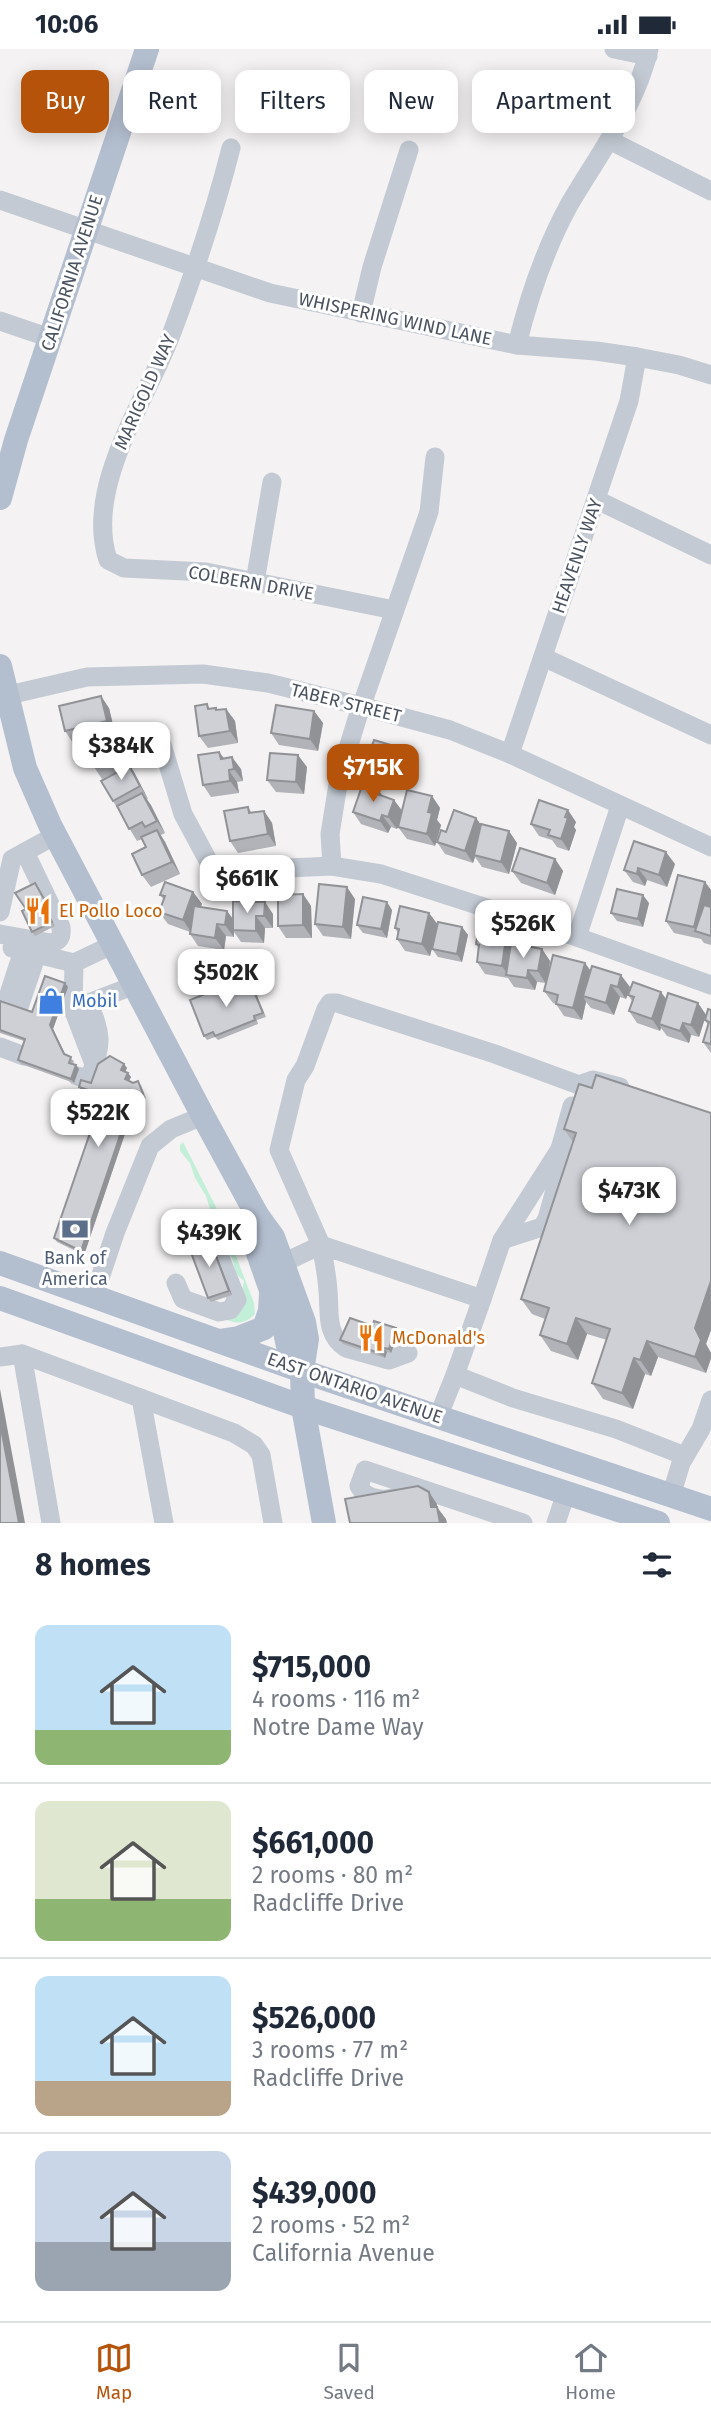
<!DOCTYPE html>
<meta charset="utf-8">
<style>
body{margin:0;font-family:"Fira Sans",sans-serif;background:#f2f2f3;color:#1f2937;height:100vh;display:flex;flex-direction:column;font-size:26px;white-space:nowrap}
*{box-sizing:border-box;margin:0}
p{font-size:23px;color:#747a83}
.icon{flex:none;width:38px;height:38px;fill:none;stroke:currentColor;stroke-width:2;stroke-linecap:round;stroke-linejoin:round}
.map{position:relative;height:1474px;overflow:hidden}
.details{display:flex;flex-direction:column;background:#fff;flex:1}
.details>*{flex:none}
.guide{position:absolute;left:21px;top:21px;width:670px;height:63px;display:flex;gap:14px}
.price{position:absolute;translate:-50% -60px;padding:0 16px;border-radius:14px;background:#fff;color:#222;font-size:23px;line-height:46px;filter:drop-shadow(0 2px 4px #0008)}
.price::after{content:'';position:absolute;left:50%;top:42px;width:21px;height:16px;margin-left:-10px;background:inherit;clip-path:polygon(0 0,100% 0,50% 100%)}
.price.active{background:#b45309;color:#fff}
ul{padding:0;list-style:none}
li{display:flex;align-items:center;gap:21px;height:175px;padding:0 35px}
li+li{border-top:2px solid #e0e1e3}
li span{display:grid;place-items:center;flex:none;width:196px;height:140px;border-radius:14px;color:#555}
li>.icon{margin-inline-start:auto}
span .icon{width:84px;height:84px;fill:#fffc;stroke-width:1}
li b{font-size:30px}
h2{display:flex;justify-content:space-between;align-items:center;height:84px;padding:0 35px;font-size:30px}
.chip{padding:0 24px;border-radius:14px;background:#fff;box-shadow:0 4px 18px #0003;font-size:24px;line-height:63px}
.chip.active{background:#b45309;color:#fff}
.status{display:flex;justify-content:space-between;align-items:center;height:49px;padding:0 35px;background:#fff;direction:ltr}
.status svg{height:19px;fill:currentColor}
.tabs{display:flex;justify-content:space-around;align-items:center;height:98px;border-top:2px solid #e0e1e3;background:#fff;font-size:19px;color:#747a83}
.tabs a{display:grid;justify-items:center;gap:4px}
.tabs .active{color:#b45309}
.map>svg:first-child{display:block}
.green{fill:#c3efd9}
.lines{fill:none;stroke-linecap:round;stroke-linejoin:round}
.minor{stroke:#c3cad3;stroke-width:19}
.major{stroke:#b3becf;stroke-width:24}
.wall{fill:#b2b3b8}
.shaded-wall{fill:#919296}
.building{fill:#cfd0d6;stroke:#919296;stroke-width:2}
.labels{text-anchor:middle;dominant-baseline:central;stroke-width:6;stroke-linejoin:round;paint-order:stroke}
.street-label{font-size:18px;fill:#4a535f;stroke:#fff}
.food-label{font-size:18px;fill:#c56008;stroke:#fff;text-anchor:start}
.shop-label{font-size:18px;fill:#366cbe;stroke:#fff;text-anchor:start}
.service-label{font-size:18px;fill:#4e5e75;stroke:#fff}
</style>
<div class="status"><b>10:06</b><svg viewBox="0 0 49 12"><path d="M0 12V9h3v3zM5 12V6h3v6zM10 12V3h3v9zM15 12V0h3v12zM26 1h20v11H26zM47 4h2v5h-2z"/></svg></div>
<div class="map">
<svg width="711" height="1474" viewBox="0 0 711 1474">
<rect width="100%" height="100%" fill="#f4f2f2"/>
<path class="green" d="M183 1093 221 1168 254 1254 255 1265C245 1275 236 1276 223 1269L242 1242 244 1232 236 1225 232 1209 223 1196 221 1181 212 1166 206 1147 195 1129 190 1114 180 1102V1096Z"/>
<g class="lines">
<g class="minor">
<path d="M614 0 648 7"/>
<path d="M609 91 711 142"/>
<path d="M231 99C215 162 194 225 171 286 146 352 84 438 108 511L124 519 206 523 394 561"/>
<path d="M0 151 270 244 517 296 596 302 637 308 679 316 711 326"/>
<path d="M361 264 372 218 409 101"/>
<path d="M0 272 50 289"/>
<path d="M517 296C529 247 545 200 569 156 598 106 636 58 649 0"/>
<path d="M597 451 711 506"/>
<path d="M255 533 272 433"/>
<path d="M543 608 711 686"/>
<path d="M0 648 87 628 203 625 268 634 361 657 450 681 510 705 711 798"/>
<path d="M159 686 183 765 219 832 288 819 332 817 381 825 577 888 711 936"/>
<path d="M510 705 629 352 637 308"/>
<path d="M332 817 330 785 339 729 357 670 429 463 435 408"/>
<path d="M0 863 12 810 56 786"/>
<path d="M0 885 51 894C60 892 62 888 61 878L25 803"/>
<path d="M577 888 620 757"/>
<path d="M12 899 74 914 114 895"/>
<path d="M74 914 73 960 135 936"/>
<path d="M61 956 73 960 94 1015"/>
<path d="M5 957 23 902"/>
<path d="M18 961 37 905"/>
<path d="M0 998 24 1007"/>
<path d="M77 1027 85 1029 91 1025C103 993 101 986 89 954"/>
<path d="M502 1191 542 1178 547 1170 563 1112 560 1100"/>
<path d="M283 1214 321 1196 279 1101 296 1031 305 1017 326 960 330 954H337L495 1005 579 1036 593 1031 620 1038"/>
<path d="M176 1234 183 1250 219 1263 230 1261 237 1251 209 1181 201 1178 190 1182"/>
<path d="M94 1247 115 1184 150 1097 171 1080 203 1067"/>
<path d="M482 1250 502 1191 560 1100 572 1057"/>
<path d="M408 1304 389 1311 346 1299C325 1286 330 1262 328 1242 327 1226 324 1211 321 1196L482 1250 455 1326 513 1349 616 1380 685 1407"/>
<path d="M22 1305 51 1474"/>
<path d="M0 1308 22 1305 234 1384 254 1396 261 1406 273 1474"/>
<path d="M141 1349 164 1474"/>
<path d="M438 1368 455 1326"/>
<path d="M671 1447 681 1414 701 1380 711 1351"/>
<path d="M392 1449C380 1452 365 1449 359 1437L365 1421 523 1474"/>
<path d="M556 1474 566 1444"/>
</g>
<g class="major">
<path d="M0 449 16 391 147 0"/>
<path d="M0 617 25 719 50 776 203 1067 257 1166 273 1188 304 1273 307 1290 302 1322 303 1358 324 1474"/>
<path d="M257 1166 253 1190 284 1278 288 1297 302 1322"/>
<path d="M0 1214 302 1322 711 1460"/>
<path d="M0 1249 303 1358 658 1474"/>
<path d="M219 1292 239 1289 264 1279 270 1262 271 1245"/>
</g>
</g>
<g class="wall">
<path d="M207 655 210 660 217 661 226 660 235 672 238 694 208 699 199 687Z"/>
<path d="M109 659 115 684 111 685 125 712 134 723 148 750H147L165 784 161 786 165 793 180 825 151 838 142 826 146 798 142 790 137 792 113 752 118 723 102 730 94 718 96 689 73 694 65 682Z"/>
<path d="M314 662 323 674 318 702 279 696 271 684Z"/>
<path d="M404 700 412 712 404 736 375 727 366 715Z"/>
<path d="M219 703 224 709 241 720 243 732 237 733 239 744 211 748 203 736Z"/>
<path d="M307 718 304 745 276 743 267 731Z"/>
<path d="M382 746 394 751 402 762 432 747 440 759 437 771 441 776 435 797 407 790 398 778 400 770 397 780 391 778 388 784 361 775 353 763Z"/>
<path d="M248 758 252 764 264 762 272 774 276 797 238 804 230 792Z"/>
<path d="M576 773 574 778 576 781 569 802 557 798 552 791 539 787 531 775Z"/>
<path d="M481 776 517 794 509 825 482 818 475 808 473 814 445 805 437 793 446 783Z"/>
<path d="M555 810 563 822 555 846 521 834 512 822Z"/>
<path d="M675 815 667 838 647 831 645 837 633 833 624 821Z"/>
<path d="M705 833 711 841V896L704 894 701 890 674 884 666 872Z"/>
<path d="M38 838 51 862 48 863 55 877 35 887 32 883 26 860Z"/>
<path d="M193 843 202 855 200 858 227 862 233 870 273 865V879H265L264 894 241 893 234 883V888L226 887 224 901 198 897 190 885V883L168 875 159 863 164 851 160 846Z"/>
<path d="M303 845 311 857 312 889H286L278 877Z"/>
<path d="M355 850 351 890 323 887 315 875Z"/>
<path d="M649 854 643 878 617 872 611 864Z"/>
<path d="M392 861 387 889 363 884 357 876Z"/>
<path d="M429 864 437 875 462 878 468 886 462 913 438 908 432 900 434 890 430 907 405 902 397 890 398 884 395 879Z"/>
<path d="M506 889 511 896 542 900 550 912 547 932 585 914 591 922 630 938 626 950 620 948 614 966 591 959 586 953 582 971 564 967 556 955 553 954 544 942 546 934 537 933 535 941 514 938 508 929 485 925 477 913 479 899 476 895Z"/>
<path d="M68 938 53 980 65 1005 74 1012 73 1015 79 1020 74 1034 21 1015 18 1011 24 992 0 984V952L32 963Z"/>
<path d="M222 938 225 942 253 940 256 944 266 968 257 971 258 975 218 991 215 988 207 991 204 987Z"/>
<path d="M628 946 698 954 706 966 699 988 691 986 689 994 667 987 661 979 660 982 637 974 629 962 632 952Z"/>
<path d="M711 961V1004L703 993 708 976 705 971Z"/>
<path d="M124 1015 127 1019 125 1023 131 1028 129 1032 141 1036 146 1049 141 1051 137 1062 133 1061 84 1206 57 1193 54 1189 102 1048 82 1042 79 1038 91 1034Z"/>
<path d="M592 1039 711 1064V1281L706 1295 711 1304V1309L706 1324 658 1308 651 1327 645 1325 633 1360 603 1350 592 1334 607 1291 587 1285 578 1311 551 1302 540 1286 545 1270 532 1265 521 1250 573 1093 564 1080Z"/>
<path d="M212 1195 232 1246 211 1253 208 1249Z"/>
<path d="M373 1277 399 1283 391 1304 387 1303 385 1309 343 1295 340 1291Z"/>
</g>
<g class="shaded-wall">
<path d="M101 647 109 659 115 684 107 672Z"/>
<path d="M226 660 235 672 238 694 230 682Z"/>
<path d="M314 662 323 674 318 702 310 690Z"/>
<path d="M106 678 114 690 128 718 119 706Z"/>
<path d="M404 700 412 712 404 736 396 724Z"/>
<path d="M219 703 228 715 229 722 237 733 239 744 230 732 221 710Z"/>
<path d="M298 706 307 718 304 745 296 733Z"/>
<path d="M232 708 241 720 243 732 234 720Z"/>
<path d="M126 711 134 723 148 750 140 737Z"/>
<path d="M376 738 385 750 374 744Z"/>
<path d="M142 744 151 756 165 784 157 772Z"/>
<path d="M432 747 440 759 437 771 441 776 435 797 427 785 428 763Z"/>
<path d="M394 751 403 763 397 780 388 768Z"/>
<path d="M568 761 576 773 574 778 576 781 569 802 561 790Z"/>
<path d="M264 762 272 774 276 797 268 785Z"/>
<path d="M382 766 391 778 388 784 380 772Z"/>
<path d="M476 769 485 781 474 806 475 808 473 814 465 802Z"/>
<path d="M157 781 165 793 180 825 172 813Z"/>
<path d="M509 782 517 794 509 825 501 813Z"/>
<path d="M666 803 675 815 667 838 659 826Z"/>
<path d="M555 810 563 822 555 846 547 834Z"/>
<path d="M638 819 647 831 645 837 637 825Z"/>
<path d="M705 833 711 841V855L703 884 696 882 694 878Z"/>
<path d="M347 838 355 850 351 890 343 878Z"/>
<path d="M193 843 202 855 191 883 183 871Z"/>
<path d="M303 845 311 857 312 889 303 876Z"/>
<path d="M643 846 649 854 643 878 638 870Z"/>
<path d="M265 853 273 865V879L264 867Z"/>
<path d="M387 853 392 861 387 889 381 880Z"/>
<path d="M227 862 236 874 233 881 234 883V888L225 876Z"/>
<path d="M429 864 438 876 430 907 422 895Z"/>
<path d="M256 867 265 879 264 894 256 882Z"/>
<path d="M217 875 226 887 224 901 215 889Z"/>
<path d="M462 878 468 886 462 913 457 905Z"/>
<path d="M506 889 515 901 508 926 502 917Z"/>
<path d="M542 900 550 912 546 935 538 922Z"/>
<path d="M585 914 593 926 583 947 586 953 582 971 573 959Z"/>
<path d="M528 921 537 933 535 941 527 929Z"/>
<path d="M621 926 630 938 626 950 618 938Z"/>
<path d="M65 934 68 938 53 980 67 1009 50 976Z"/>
<path d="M611 936 620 948 614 966 606 954Z"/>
<path d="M661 943 670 955 659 975 661 979 660 982 652 970Z"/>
<path d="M698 954 706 966 699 988 691 976Z"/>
<path d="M683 974 691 986 689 994 680 982Z"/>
<path d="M124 1015 127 1019 124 1025 121 1021Z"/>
<path d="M76 1016 79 1020 74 1034 71 1030Z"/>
<path d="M128 1024 131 1028 128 1034 125 1030Z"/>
<path d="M138 1047 141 1051 137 1062 135 1058Z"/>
<path d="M130 1057 133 1061 84 1206 81 1202Z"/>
<path d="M210 1191 212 1195 232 1246 229 1242Z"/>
<path d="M711 1232V1281L706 1295 711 1304V1309L706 1324 695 1308V1279Z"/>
<path d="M576 1269 587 1285 578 1311 567 1295Z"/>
<path d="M396 1279 399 1283 391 1304 389 1300Z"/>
<path d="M647 1292 658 1308 651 1327 640 1311Z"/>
<path d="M384 1299 387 1303 385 1309 382 1305Z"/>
<path d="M634 1309 645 1325 633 1360 622 1344Z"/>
<path d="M0 1340 25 1474H19L0 1374Z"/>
<path d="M429 1443 437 1455V1458L446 1470 447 1474H440L431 1458Z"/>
</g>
<g class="building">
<path d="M101 647 107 672 65 682 59 657Z"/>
<path d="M207 655 208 660 216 659V661L226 660 230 682 199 687 195 657Z"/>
<path d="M276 656 314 662 310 690 271 684Z"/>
<path d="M106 678 119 706 94 718 83 697 97 690 94 684Z"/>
<path d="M374 691 404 700 396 724 366 715Z"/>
<path d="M219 703 221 710 232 708 234 720 229 721 230 732 203 736 198 706Z"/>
<path d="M270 704 298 706 296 733 267 731Z"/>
<path d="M126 711 140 737 113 752 101 732 118 723 114 717Z"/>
<path d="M363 734 376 738 374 744 394 751 388 768 382 766 380 772 353 763Z"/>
<path d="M407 741 432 747 428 763 432 764 427 785 398 778Z"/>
<path d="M142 744 157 772 145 778 142 773 129 780 117 757Z"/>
<path d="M539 751 568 761 565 768 568 769 561 790 548 786 550 781 531 775Z"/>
<path d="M248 758 249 764 264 762 268 785 230 792 224 762Z"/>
<path d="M454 761 476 769 465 802 437 793 441 781 446 783Z"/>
<path d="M481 775 509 782 501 813 474 806Z"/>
<path d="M157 781 172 813 142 826 132 805 146 798 141 788Z"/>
<path d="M634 792 666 803 659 826 638 819 637 825 624 821Z"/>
<path d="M520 799 555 810 547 834 512 822Z"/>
<path d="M678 826 705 833 694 878 666 872Z"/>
<path d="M165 833 193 843 183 871 159 863 165 847 160 846Z"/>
<path d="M35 834 48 857 45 859 52 873 32 883 22 862 26 860 15 844Z"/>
<path d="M319 835 347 838 343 878 315 875Z"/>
<path d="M617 840 643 846 638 870 611 864Z"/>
<path d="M303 845V876L278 877V846Z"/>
<path d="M363 848 387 853 381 880 357 876Z"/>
<path d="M233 852 265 853 264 867H256V882L233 881Z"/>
<path d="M704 856 711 858V887L695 882Z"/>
<path d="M194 857 227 862 225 876 217 875 215 889 190 885Z"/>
<path d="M400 857 429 864 422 895 397 890 399 880 395 879Z"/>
<path d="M438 873 462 878 457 905 432 900Z"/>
<path d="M478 884 506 889 502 917 477 913 479 896 476 895Z"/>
<path d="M511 894 542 900 538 922 528 921 527 929 506 926Z"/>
<path d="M553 906 585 914 573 959 556 955 558 946 544 942Z"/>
<path d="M592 917 621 926 618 938 611 936 606 954 583 947Z"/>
<path d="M45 927 65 934 50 976 64 1005 71 1008 69 1014 76 1016 71 1030 18 1011 25 990 0 981V952L32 963Z"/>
<path d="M633 933 661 943 652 970 629 962 634 948 628 946Z"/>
<path d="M237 937 253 940 263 964 254 967 255 971 215 987 213 983 204 987 190 951 222 938 224 943Z"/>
<path d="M668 944 698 954 691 976 683 974 680 982 659 975Z"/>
<path d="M708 960 711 961V995L703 993 709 973 705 971Z"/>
<path d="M110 1007 124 1015 121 1021 128 1024 125 1030 133 1034 138 1032 143 1045 138 1047 135 1058 130 1057 81 1202 54 1189 103 1046 79 1038 81 1031 91 1034 98 1015Z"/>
<path d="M596 1026 711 1064V1232L695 1279 701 1291 695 1308 647 1292 640 1311 634 1309 622 1344 592 1334 610 1280 576 1269 567 1295 540 1286 549 1259 521 1250 576 1084 564 1080 579 1035 592 1039Z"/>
<path d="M210 1191 229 1242 208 1249 189 1198Z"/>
<path d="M350 1269 373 1277 374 1272 396 1279 389 1300 384 1299 382 1305 340 1291Z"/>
<path d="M0 1374 19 1474H0Z"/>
<path d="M418 1437 429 1443 431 1458H437L440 1474H350L345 1450Z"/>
</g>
<defs>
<symbol id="restaurant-bare" viewBox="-9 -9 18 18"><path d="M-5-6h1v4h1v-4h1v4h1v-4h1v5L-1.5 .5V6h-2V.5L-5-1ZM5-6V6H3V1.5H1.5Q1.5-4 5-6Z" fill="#e8710a" stroke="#fff" stroke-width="2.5" paint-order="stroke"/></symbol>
<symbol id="shop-bare" viewBox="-9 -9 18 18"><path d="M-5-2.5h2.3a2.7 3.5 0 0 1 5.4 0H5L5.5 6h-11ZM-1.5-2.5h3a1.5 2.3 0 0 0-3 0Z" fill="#3f7fe0" stroke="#fff" stroke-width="2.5" paint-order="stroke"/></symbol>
<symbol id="bank-bare" viewBox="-9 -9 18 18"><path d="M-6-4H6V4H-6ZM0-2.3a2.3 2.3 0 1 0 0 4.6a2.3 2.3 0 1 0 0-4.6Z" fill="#5c6f8a" stroke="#fff" stroke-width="2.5" paint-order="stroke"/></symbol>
</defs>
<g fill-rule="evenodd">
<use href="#restaurant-bare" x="19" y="843" width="38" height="38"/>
<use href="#shop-bare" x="32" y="933" width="38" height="38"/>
<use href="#bank-bare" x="56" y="1161" width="38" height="38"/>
<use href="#restaurant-bare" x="352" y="1270" width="38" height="38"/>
</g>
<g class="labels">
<g class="street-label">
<text transform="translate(72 224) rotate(-72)">CALIFORNIA AVENUE</text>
<text transform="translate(395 270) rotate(12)">WHISPERING WIND LANE</text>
<text transform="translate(145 343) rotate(-66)">MARIGOLD WAY</text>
<text transform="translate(577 507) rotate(-71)">HEAVENLY WAY</text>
<text transform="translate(251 534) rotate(10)">COLBERN DRIVE</text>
<text transform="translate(346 654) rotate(14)">TABER STREET</text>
<text transform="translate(355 1339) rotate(19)">EAST ONTARIO AVENUE</text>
</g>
<g class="food-label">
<text x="59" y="862">El Pollo Loco</text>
<text x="392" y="1289">McDonald's</text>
</g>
<g class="shop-label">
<text x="72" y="952">Mobil</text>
</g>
<g class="service-label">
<text x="75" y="1209">Bank of<tspan x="75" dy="21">America</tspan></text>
</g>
</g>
</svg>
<b class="price" style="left:121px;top:733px">$384K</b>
<b class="price active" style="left:373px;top:755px">$715K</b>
<b class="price" style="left:247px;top:866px">$661K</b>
<b class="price" style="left:523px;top:911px">$526K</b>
<b class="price" style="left:226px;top:960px">$502K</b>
<b class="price" style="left:98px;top:1100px">$522K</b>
<b class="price" style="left:629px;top:1178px">$473K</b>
<b class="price" style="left:209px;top:1220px">$439K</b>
<div class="guide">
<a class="chip active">Buy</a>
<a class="chip">Rent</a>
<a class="chip">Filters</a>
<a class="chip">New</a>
<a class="chip">Apartment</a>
</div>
</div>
<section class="details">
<h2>8 homes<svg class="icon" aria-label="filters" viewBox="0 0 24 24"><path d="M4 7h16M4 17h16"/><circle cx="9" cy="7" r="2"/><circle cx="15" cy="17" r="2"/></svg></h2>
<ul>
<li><span style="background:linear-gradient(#bfe0f5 75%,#8fb573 0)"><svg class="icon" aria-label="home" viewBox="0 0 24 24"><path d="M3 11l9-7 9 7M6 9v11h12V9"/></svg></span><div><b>$715,000</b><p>4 rooms · 116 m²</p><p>Notre Dame Way</p></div></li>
<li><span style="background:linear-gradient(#dfe7d0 70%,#8fb573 0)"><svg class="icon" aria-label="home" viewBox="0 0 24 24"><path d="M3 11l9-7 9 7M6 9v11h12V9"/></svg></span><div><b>$661,000</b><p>2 rooms · 80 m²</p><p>Radcliffe Drive</p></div></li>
<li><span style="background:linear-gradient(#bfe0f5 75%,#b9a48a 0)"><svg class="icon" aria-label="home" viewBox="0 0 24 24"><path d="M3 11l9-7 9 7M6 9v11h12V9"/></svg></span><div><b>$526,000</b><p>3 rooms · 77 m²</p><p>Radcliffe Drive</p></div></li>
<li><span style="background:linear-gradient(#c9d6e8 65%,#9aa5b1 0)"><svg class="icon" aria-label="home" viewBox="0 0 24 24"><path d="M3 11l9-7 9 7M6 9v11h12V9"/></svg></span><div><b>$439,000</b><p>2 rooms · 52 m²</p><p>California Avenue</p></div></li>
</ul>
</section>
<nav class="tabs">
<a class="active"><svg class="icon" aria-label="map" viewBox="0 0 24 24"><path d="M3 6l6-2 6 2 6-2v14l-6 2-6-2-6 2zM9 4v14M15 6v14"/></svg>Map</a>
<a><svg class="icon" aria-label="saved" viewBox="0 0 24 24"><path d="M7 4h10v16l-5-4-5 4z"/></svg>Saved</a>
<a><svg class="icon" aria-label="home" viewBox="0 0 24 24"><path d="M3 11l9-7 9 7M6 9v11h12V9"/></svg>Home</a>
</nav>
